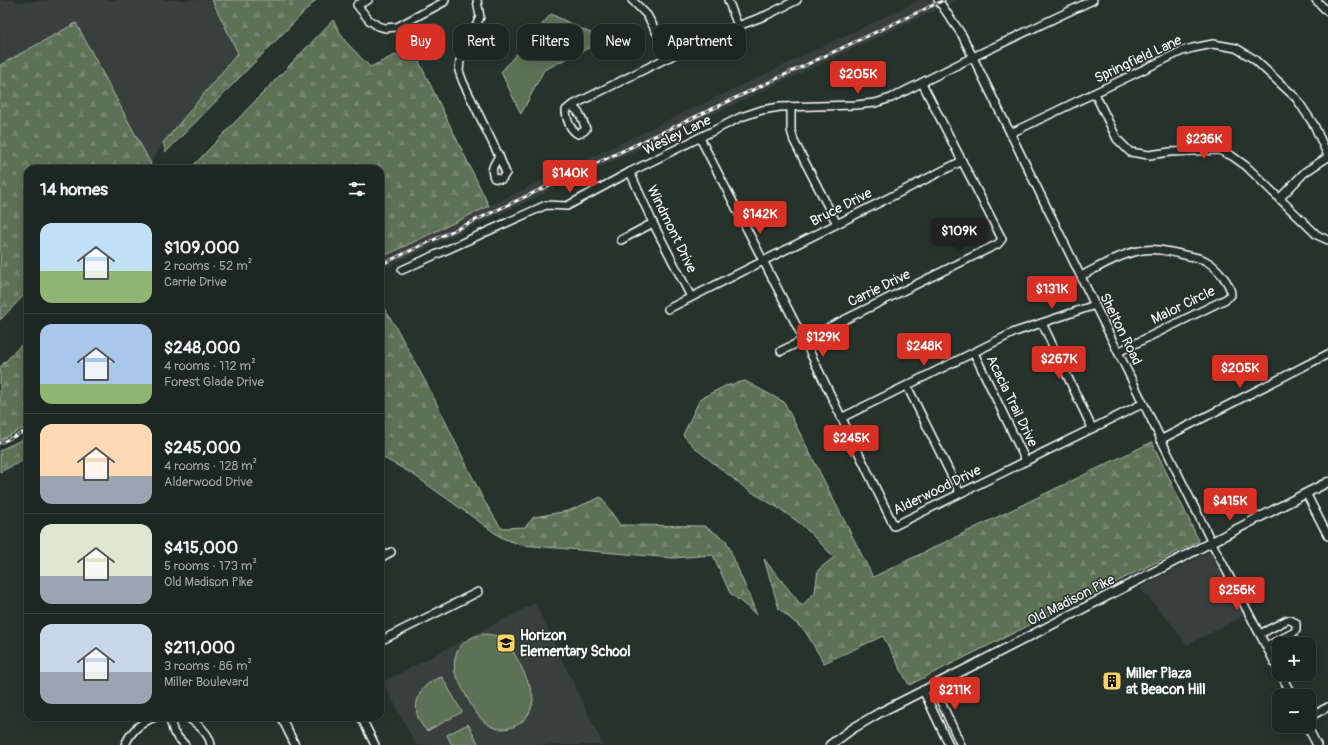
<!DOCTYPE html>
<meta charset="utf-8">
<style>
body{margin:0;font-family:Pangolin,sans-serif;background:#252e2a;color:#f1f3f6;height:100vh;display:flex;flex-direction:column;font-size:15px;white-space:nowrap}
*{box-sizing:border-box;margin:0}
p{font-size:13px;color:#a0a5a5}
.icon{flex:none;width:22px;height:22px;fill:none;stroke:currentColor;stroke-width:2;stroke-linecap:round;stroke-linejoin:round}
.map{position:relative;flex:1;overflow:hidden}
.panel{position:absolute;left:24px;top:165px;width:360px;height:556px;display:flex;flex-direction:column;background:#1c2622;border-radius:12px;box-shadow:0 2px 10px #0003,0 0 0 1px #3a4340}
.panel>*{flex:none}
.banner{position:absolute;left:396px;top:24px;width:380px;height:36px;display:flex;gap:8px}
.tools{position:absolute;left:1272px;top:637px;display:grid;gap:8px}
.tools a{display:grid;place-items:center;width:44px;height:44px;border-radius:8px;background:#1c2622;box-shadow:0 2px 10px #0003,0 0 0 1px #3a4340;font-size:20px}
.price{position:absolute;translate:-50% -34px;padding:0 9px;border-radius:4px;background:#d93025;color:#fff;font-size:13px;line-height:26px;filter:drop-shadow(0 1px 2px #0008)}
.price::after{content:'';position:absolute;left:50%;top:24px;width:12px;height:9px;margin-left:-6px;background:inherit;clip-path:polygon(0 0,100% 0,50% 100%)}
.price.current{background:#222;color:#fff}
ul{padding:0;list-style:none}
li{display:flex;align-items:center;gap:12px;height:100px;padding:0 16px}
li+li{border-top:1px solid #3a4340}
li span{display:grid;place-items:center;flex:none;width:112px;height:80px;border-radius:12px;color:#555}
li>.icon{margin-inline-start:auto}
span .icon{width:48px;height:48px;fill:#fffc;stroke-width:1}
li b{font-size:17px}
h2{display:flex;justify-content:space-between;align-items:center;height:48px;padding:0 16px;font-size:17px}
.tag{padding:0 14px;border-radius:12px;background:#1c2622;box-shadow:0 2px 10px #0003,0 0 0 1px #3a4340;font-size:14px;line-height:36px}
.tag.current{background:#d93025;color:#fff}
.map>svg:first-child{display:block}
.built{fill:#393f3c}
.grass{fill:#5d7154;stroke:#aeb8aa}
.forest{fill:url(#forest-firs);stroke:#aeb8aa}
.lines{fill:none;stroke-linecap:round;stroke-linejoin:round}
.minor-casing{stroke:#fff;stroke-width:10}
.major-casing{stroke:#fff;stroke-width:11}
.minor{stroke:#26332d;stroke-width:7}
.major{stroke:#26332d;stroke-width:8}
.rail-casing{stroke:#fff;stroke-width:3}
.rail{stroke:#26332d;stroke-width:1.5;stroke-dasharray:4.5;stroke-linecap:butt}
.labels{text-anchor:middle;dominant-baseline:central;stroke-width:3;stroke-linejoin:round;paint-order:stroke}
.street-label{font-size:14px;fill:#fff;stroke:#26332d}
.poi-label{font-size:14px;font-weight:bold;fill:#fff;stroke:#26332d;text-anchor:start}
</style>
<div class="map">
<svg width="1328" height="745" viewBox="0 0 1328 745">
<defs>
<pattern id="forest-firs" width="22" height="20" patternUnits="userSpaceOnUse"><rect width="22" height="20" fill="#5d7154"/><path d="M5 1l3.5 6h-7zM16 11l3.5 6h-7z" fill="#75866e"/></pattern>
</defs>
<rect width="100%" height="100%" fill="#26332d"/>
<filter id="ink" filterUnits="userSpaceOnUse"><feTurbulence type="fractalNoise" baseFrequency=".025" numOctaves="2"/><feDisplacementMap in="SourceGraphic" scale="8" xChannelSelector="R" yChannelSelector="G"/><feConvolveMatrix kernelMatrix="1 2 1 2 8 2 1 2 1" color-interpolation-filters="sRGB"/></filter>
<g filter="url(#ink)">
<g class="built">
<path d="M0 0H14L17 2 46 1 49 0H212L238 53 163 143 151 164 76 24 0 65Z"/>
<path d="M920 0H957L380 270V258Z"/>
<path d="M1206 553H1210L1227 583 1234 591 1247 614 1187 645 1170 622 1140 588Z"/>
<path d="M535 603 603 745H416L383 682Z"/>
</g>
<g class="grass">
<path d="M551 14 605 40 544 70 521 114 501 72Z"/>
<path d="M481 634C489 634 499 635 505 640 513 648 534 690 533 700 532 711 526 720 517 725 482 743 467 696 455 673 452 651 461 641 481 634Z"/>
<path d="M442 677 462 712 427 731C407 712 417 683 442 677Z"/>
<path d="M468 724 479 745H452L447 735Z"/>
</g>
<g class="forest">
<path d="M212 0H316L166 152 163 143 238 53Z"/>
<path d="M333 20 345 41 370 67 412 47 489 206 380 258V169H190Z"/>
<path d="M76 23 151 164 146 169H28V291L0 320V65Z"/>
<path d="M380 302 397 329 431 392 483 499 501 528 525 527 534 517 568 511 601 497 620 525 704 526 726 540 757 615 730 593 713 555 673 558 522 545 502 538 411 473 380 456Z"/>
<path d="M28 338V426L0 440V367Z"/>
<path d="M745 381 784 402 873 577 1152 442 1199 541 909 685 883 636 824 663 805 631 779 609 764 559 802 606 815 592 818 570 834 557 801 524 780 509 745 488 696 449 683 435 700 399 725 386Z"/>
<path d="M28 437V458L0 472V450Z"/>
</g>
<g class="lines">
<defs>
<g id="minor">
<path d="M368 0 357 5 369 20 378 26 385 28 397 27 444 2 445 0"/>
<path d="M477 0 480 17 460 61 459 71 463 82 499 156"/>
<path d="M632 0 647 15 670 57"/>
<path d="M728 0 738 26"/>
<path d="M938 0 962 35 1214 547 1279 671"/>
<path d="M1316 0 1328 12"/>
<path d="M1095 94 1117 139 1130 152 1149 155 1170 152 1219 150 1232 156 1246 166 1317 235 1328 240"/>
<path d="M571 106 709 37 767 15 797 0"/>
<path d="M571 106C580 111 582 119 586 129L584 131 578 134C570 130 566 119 566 110Z"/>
<path d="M791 107V130L794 141 837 224"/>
<path d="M1011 133 1182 51 1193 48 1213 44 1236 48 1254 59 1296 98 1314 125 1328 156"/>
<path d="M700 138 804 340 894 526 1142 404"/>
<path d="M499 156 506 173 502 179 494 178C490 168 494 165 499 156Z"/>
<path d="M630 172 653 223 691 297"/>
<path d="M1279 199 1305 172 1328 157"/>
<path d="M621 240 653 223"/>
<path d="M402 270 546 205 567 206 630 172 741 117 762 110 780 107 856 105 875 103 891 98 973 57 1093 0"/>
<path d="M1081 276C1099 267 1118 255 1138 251 1155 247 1172 252 1189 256 1194 257 1199 258 1204 260 1215 265 1231 283 1231 295L1226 299 1118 352"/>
<path d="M668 309 962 161"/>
<path d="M1042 323 1092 428"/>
<path d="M781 351 998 244 1002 239 922 83"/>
<path d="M974 353 1026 461"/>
<path d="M907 386 960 493"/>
<path d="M841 418 1015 332 1095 305"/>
<path d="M1160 440 1328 354"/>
<path d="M1306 493 1328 536"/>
<path d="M380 558 391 552"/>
<path d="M1260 634 1287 620H1290L1296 623V630L1293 633 1267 646"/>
<path d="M380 641 478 592"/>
<path d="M1281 674 1292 696"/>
<path d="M933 685 961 745"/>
<path d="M923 690 949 745"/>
<path d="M169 717 174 733 185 745"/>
<path d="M187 717C197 724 209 732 211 745"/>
<path d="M281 717 295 745"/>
<path d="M361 717 375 745"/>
<path d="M1309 717 1328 707"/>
<path d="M1307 726 1317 745"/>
<path d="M125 745C131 731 140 723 155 717"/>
</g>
<path id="major" d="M830 745 852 729 879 713 970 667 1328 482"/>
</defs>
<use href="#minor" class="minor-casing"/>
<use href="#major" class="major-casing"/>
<use href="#minor" class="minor"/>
<use href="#major" class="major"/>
<defs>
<g id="rail">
<path d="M380 265 944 0"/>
<path d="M0 443 28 430"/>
</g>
</defs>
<use href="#rail" class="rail-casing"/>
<use href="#rail" class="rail"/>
</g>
</g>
<defs>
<symbol id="school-square" viewBox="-11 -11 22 22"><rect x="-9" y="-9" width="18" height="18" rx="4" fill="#ffd166" stroke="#26332d"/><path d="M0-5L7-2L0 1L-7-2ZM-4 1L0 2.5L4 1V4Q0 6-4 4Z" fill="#111"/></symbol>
<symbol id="building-square" viewBox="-11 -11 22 22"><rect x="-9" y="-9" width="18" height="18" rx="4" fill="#ffd166" stroke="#26332d"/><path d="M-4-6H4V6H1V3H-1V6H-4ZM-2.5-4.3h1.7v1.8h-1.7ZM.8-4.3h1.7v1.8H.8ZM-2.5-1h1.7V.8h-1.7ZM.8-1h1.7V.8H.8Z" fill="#111"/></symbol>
</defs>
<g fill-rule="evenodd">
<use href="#school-square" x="495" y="632" width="22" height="22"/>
<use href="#building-square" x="1101" y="670" width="22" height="22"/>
</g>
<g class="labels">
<g class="street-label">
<text transform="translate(1138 59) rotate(-25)">Springfield Lane</text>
<text transform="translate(677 135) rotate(-26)">Wesley Lane</text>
<text transform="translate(841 207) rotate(-27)">Bruce Drive</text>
<text transform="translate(672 229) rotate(64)">Windmont Drive</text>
<text transform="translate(879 288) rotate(-26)">Carrie Drive</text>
<text transform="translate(1183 305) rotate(-26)">Malor Circle</text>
<text transform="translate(1121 329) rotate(64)">Shelton Road</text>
<text transform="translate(1012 401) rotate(64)">Acacia Trail Drive</text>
<text transform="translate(937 490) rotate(-26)">Alderwood Drive</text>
<text transform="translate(1071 600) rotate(-27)">Old Madison Pike</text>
</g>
<g class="poi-label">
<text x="520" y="635">Horizon<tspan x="520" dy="16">Elementary School</tspan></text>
<text x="1126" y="673">Miller Plaza<tspan x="1126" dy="16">at Beacon Hill</tspan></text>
</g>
</g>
</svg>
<div class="tools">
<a>+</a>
<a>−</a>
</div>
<b class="price" style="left:858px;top:95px">$205K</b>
<b class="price" style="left:1204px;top:160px">$236K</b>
<b class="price" style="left:570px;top:194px">$140K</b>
<b class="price" style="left:760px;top:235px">$142K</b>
<b class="price current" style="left:959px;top:252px">$109K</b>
<b class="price" style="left:1052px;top:310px">$131K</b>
<b class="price" style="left:823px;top:358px">$129K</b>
<b class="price" style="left:924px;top:367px">$248K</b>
<b class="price" style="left:1059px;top:380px">$267K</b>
<b class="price" style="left:1240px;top:389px">$205K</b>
<b class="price" style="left:851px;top:459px">$245K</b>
<b class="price" style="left:1230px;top:522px">$415K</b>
<b class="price" style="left:1237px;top:611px">$256K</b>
<b class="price" style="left:955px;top:711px">$211K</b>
<div class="banner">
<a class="tag current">Buy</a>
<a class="tag">Rent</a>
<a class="tag">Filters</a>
<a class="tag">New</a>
<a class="tag">Apartment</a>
</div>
<section class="panel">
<h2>14 homes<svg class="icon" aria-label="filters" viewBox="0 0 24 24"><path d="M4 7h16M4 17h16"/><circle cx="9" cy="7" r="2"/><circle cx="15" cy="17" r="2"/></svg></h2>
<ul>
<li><span style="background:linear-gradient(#bfe0f5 60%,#8fb573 0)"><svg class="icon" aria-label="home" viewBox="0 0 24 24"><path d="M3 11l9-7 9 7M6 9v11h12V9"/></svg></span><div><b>$109,000</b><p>2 rooms · 52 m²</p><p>Carrie Drive</p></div></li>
<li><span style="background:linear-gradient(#a9c7e8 75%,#8fb573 0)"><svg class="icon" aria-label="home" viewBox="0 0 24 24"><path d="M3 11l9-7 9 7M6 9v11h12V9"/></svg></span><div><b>$248,000</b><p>4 rooms · 112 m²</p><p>Forest Glade Drive</p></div></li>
<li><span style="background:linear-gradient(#ffd9b3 65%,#9aa5b1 0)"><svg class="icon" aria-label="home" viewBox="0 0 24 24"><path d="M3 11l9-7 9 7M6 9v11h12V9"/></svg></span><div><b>$245,000</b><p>4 rooms · 128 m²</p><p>Alderwood Drive</p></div></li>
<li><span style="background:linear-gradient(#dfe7d0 65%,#9aa5b1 0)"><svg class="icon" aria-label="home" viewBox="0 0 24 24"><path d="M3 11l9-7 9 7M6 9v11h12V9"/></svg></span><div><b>$415,000</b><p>5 rooms · 173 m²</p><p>Old Madison Pike</p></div></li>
<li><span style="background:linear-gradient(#c9d6e8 60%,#9aa5b1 0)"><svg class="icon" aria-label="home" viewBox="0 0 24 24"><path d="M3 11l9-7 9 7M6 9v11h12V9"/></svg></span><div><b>$211,000</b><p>3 rooms · 86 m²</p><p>Miller Boulevard</p></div></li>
</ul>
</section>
</div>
